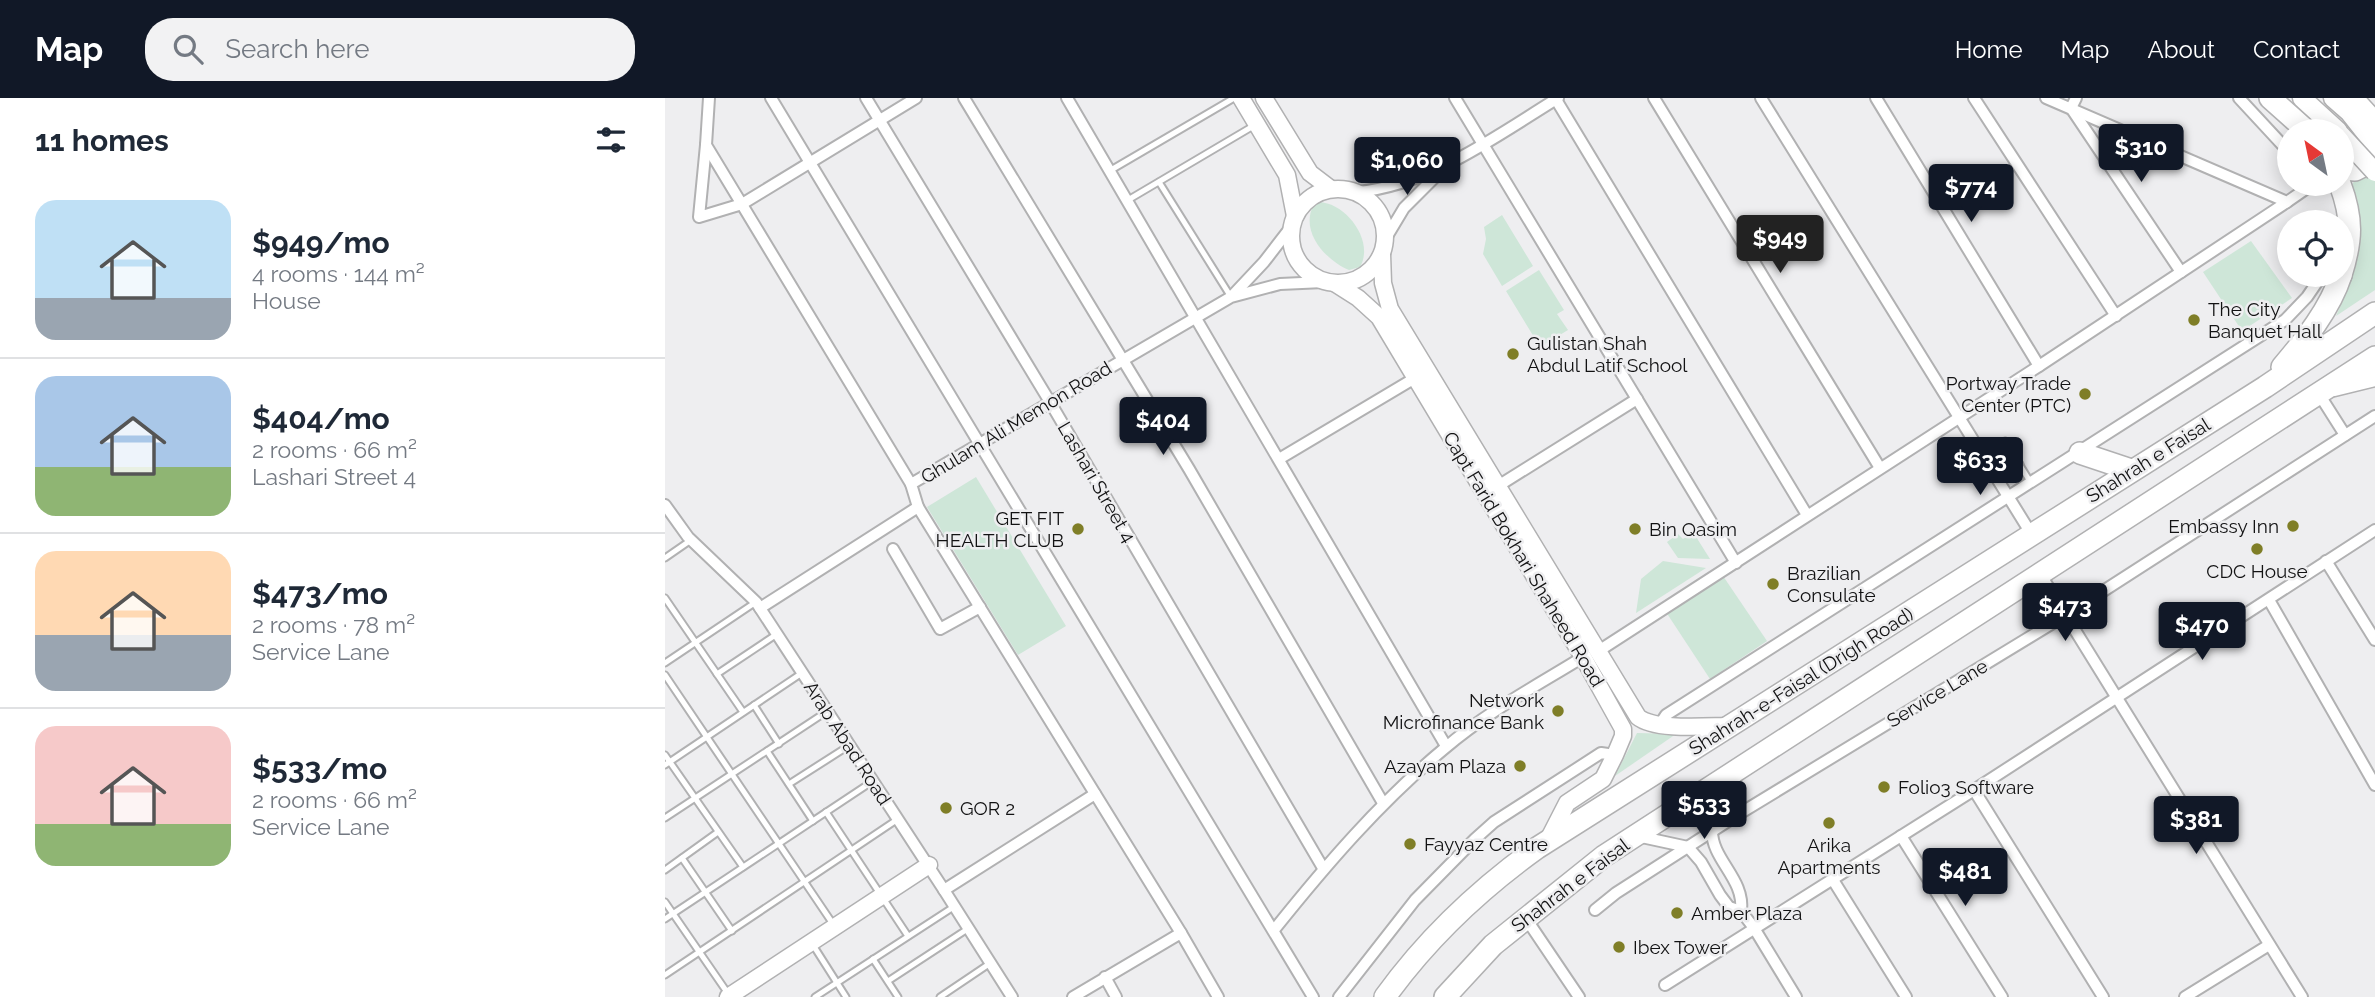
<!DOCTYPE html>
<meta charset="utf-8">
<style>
body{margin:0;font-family:Raleway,sans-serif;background:#f2f2f3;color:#1f2937;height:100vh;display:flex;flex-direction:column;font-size:26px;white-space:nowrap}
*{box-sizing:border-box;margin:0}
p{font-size:23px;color:#747a83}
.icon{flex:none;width:38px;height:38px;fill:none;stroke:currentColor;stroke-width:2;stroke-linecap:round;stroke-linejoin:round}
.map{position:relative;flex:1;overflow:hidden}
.details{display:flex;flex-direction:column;background:#fff;width:665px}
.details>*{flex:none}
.needle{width:46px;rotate:327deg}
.buttons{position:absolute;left:1612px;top:21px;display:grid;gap:14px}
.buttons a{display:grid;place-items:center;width:77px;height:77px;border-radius:50%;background:#fff;box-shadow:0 4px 18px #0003;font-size:35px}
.price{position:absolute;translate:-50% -60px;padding:0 16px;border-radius:7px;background:#111827;color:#fff;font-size:23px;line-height:46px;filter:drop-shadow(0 2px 4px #0008)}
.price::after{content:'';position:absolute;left:50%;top:42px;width:21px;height:16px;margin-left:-10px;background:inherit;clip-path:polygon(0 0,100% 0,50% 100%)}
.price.active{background:#222;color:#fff}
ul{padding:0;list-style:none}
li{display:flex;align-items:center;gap:21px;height:175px;padding:0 35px}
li+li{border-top:2px solid #e0e1e3}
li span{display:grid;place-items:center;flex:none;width:196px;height:140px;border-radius:21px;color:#555}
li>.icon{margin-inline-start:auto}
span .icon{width:84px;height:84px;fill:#fffc;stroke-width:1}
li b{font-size:30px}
h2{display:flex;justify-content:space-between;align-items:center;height:84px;padding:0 35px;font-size:30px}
header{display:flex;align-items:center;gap:42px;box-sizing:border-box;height:98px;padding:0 35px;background:#111827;color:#fff}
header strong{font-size:33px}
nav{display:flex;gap:38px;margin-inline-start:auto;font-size:24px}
.search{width:490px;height:63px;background:#f2f2f3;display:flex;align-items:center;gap:18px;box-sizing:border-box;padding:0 24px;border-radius:28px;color:#747a83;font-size:26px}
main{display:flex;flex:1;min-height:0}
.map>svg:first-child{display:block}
.green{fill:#cee6d8}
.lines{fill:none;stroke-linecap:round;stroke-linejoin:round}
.lane-casing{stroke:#b1b1b2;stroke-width:9}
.street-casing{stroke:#b1b1b2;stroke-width:14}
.secondary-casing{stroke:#b1b1b2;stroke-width:19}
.primary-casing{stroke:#b1b1b2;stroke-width:21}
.highway-casing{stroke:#b1b1b2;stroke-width:24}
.lane{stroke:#fff;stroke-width:5}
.street{stroke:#fff;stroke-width:10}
.secondary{stroke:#fff;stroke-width:16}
.primary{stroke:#fff;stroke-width:18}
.highway{stroke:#fff;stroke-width:21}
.primary-bridge-casing{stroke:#b1b1b2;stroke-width:21;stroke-linecap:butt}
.primary-bridge{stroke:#fff;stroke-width:18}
.poi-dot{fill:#7f7e27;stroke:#eeeef0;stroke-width:2.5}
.labels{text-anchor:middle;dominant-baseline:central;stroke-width:5;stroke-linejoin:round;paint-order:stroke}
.poi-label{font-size:19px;fill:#121213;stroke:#eeeef0;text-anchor:start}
.street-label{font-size:19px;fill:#121213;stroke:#eeeef0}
</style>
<header>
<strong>Map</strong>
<div class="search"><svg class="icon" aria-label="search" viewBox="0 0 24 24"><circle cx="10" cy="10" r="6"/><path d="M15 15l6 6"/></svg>Search here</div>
<nav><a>Home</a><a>Map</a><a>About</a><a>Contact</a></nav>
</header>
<main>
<section class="details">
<h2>11 homes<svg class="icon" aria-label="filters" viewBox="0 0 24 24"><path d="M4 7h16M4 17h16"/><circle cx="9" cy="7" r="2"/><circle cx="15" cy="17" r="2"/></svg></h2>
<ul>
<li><span style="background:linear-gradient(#bfe0f5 70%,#9aa5b1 0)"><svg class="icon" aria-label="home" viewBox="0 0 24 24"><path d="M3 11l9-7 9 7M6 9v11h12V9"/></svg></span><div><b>$949/mo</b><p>4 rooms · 144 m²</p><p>House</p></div></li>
<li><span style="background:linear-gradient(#a9c7e8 65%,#8fb573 0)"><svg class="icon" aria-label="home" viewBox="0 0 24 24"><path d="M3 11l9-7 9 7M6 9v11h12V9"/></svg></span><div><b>$404/mo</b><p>2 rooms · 66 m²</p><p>Lashari Street 4</p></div></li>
<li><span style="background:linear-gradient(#ffd9b3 60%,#9aa5b1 0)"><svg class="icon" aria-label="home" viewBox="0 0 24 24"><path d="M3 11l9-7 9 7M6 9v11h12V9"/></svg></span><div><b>$473/mo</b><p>2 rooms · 78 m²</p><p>Service Lane</p></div></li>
<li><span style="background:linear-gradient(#f6c9c9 70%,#8fb573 0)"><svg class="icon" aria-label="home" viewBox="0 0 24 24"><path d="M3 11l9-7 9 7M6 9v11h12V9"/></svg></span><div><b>$533/mo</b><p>2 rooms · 66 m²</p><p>Service Lane</p></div></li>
</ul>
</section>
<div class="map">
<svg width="1710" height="899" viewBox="0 0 1710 899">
<rect width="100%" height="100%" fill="#eeeef0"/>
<g class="green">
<path d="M1710 73V192L1671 218C1692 171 1705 138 1687 87L1692 78Z"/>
<path d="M654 104C681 105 710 143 695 169L684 172C662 163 635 135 648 108Z"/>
<path d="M837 117 868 168 837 188 818 156 821 141 819 129Z"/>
<path d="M1586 143 1627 200 1577 233 1538 174Z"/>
<path d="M874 172 899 212 892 216 903 232 875 249 841 193Z"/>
<path d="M311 379 401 528 353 557 262 409Z"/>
<path d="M1028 434 1045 461 1013 460 1002 444 1013 436 1018 441Z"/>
<path d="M998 463 1041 470 971 515 976 481Z"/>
<path d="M1056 475 1102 543 1045 581 999 511Z"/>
<path d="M972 635 1011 636 950 678Z"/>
</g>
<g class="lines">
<defs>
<g id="lane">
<path d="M446 72 569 0"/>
<path d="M494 84 566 199"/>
<path d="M463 102 590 27"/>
<path d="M1340 343 1366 385"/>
<path d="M1331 380 1355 366"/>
<path d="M0 460 26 442"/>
<path d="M0 500 78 614"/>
<path d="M0 565 91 504"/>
<path d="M52 576 112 536"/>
<path d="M0 577 168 826"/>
<path d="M89 607 114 646"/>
<path d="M102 653 148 723"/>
<path d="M0 657 78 769"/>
<path d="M0 667 137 575"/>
<path d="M124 686 185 647"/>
<path d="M161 714 243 838"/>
<path d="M0 720 161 614"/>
<path d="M17 760 67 833"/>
<path d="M0 772 53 734"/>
<path d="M0 804 64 897"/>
<path d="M0 821 208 683"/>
<path d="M148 847 181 899"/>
<path d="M208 861 233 899"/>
<path d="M0 877 233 721"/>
<path d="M223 883 304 830"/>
<path d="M150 899 290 808"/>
<path d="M275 899 324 866"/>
</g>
<g id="street">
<path d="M44 0 41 47 246 386"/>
<path d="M106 0 648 899"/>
<path d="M201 0 385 304 658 770"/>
<path d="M299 0 524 371 718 705"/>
<path d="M402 0 781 648"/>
<path d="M790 0 1071 465"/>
<path d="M890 0 1142 417"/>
<path d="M989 0 1215 370"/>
<path d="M1096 0 1367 437"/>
<path d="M1211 0 1374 268"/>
<path d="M1309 0 1451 218"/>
<path d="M1381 0 1622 104 1648 86"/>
<path d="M1411 0 1406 10 1516 174"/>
<path d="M1574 0 1624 54"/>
<path d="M41 47 34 119 77 106 251 0"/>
<path d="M692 94C766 87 831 38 893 0"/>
<path d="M721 140 739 110 779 70"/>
<path d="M568 197 599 164 626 129"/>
<path d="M1654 296 1680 337"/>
<path d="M614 361 750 280"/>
<path d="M833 388 972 301"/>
<path d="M0 407 23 439 91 504 279 792 347 899"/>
<path d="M253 409 516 835 553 899"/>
<path d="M228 451 275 531 315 509"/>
<path d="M1661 463 1710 542"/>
<path d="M1374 474 1637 899"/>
<path d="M1604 502 1710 687"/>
<path d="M95 510 253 409 246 386 566 199 615 186 659 184"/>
<path d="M932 554 1374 268 1622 104"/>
<path d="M995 626 1001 617 1620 222 1642 199 1657 177"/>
<path d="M1071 679C1062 695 1047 714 1047 733 1047 762 1080 781 1076 813"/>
<path d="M1309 692 1438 899"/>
<path d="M972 738 1023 749 1036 764 1055 797 1064 809 1076 813 1089 830 1131 899"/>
<path d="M1236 738 1337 899"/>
<path d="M1168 782 1241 899"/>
<path d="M279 792 430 696"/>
<path d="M930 812 951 795 1074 716 1401 517 1710 318"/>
<path d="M860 819 914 899"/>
<path d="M609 832C661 767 715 704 780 650 822 614 871 588 918 559"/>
<path d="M440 879 451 899"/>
<path d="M1000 887 1309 692 1710 432"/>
<path d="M408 899 516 835"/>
<path d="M674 899 750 802 810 741 829 724 936 655 950 657"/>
<path d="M1520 899 1604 847"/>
</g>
<g id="secondary">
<path d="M576 0 622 77 630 118"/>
<path d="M599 0 645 75 666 91"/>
<circle cx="673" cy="138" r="47"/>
<path d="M717 156 718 185 725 211 973 619C990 633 1043 628 1065 628"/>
<path d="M671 186 693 200 714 219 918 559 958 631V638L950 657 938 681 902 705 883 742"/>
<path d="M63 899 264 767"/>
</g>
<g id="primary">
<path d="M1637 0 1673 33"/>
<path d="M1668 0 1684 14 1710 47"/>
<path d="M1669 289 1710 279"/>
</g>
<g id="highway">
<path d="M1605 0 1642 33"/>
<path d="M1687 0 1710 25"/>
<path d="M1676 71 1690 72 1710 62"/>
<path d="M1675 86C1688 121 1687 142 1676 177"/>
<path d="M1617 269C1640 242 1665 211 1676 177"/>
<path d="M1415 355 1466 372"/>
<path d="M720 899C761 842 815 791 872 750L1600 289 1710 215"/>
<path d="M780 899 828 847 939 758 1710 259"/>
</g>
</defs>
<use href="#lane" class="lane-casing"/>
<use href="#street" class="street-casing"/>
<use href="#secondary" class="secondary-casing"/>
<use href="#primary" class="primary-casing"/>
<use href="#highway" class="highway-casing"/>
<use href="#lane" class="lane"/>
<use href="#street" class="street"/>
<use href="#secondary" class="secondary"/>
<use href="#primary" class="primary"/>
<use href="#highway" class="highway"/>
<defs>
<path id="primary-bridge" d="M1676 37 1710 74"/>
</defs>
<use href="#primary-bridge" class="primary-bridge-casing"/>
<use href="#primary-bridge" class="primary-bridge"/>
</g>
<g class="poi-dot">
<circle cx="1529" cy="222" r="7"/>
<circle cx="848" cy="256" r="7"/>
<circle cx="1420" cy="296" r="7"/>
<circle cx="1628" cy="428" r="7"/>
<circle cx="413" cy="431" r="7"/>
<circle cx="970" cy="431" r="7"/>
<circle cx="1592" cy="451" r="7"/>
<circle cx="1108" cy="486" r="7"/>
<circle cx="893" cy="613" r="7"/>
<circle cx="855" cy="668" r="7"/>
<circle cx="1219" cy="689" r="7"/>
<circle cx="281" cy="710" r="7"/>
<circle cx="1164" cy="725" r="7"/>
<circle cx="745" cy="746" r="7"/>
<circle cx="1012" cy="815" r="7"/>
<circle cx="954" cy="849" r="7"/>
</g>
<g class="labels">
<g class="poi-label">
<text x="1543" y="211">The City<tspan x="1543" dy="22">Banquet Hall</tspan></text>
<text x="862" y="245">Gulistan Shah<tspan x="862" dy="22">Abdul Latif School</tspan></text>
<text x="1406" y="285" text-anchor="end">Portway Trade<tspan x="1406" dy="22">Center (PTC)</tspan></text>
<text x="399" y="420" text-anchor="end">GET FIT<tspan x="399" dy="22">HEALTH CLUB</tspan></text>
<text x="1614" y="428" text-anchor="end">Embassy Inn</text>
<text x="984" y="431">Bin Qasim</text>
<text x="1592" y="473" text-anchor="middle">CDC House</text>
<text x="1122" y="475">Brazilian<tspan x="1122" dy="22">Consulate</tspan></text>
<text x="879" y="602" text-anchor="end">Network<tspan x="879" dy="22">Microfinance Bank</tspan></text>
<text x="841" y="668" text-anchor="end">Azayam Plaza</text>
<text x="1233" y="689">Folio3 Software</text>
<text x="295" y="710">GOR 2</text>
<text x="759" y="746">Fayyaz Centre</text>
<text x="1164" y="747" text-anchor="middle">Arika<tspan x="1164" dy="22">Apartments</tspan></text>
<text x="1026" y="815">Amber Plaza</text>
<text x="968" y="849">Ibex Tower</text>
</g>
<g class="street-label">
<text transform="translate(351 324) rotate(-31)">Ghulam Ali Memon Road</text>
<text transform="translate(1483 362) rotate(-32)">Shahrah e Faisal</text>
<text transform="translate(432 384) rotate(60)">Lashari Street 4</text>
<text transform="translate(859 461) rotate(59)">Capt Farid Bokhari Shaheed Road</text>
<text transform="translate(1136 583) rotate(-32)">Shahrah-e-Faisal (Drigh Road)</text>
<text transform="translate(1272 595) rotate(-31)">Service Lane</text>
<text transform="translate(183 645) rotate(57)">Arab Abad Road</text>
<text transform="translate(905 787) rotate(-37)">Shahrah e Faisal</text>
</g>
</g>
</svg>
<div class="buttons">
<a><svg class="needle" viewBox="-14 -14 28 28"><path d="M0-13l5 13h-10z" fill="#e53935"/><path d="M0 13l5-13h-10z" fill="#747a83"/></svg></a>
<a><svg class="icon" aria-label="locate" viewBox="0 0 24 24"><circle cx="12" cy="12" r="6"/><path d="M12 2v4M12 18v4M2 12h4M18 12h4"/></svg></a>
</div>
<b class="price" style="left:1476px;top:86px">$310</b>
<b class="price" style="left:742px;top:99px">$1,060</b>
<b class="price" style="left:1306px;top:126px">$774</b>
<b class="price active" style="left:1115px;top:177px">$949</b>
<b class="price" style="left:498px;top:359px">$404</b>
<b class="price" style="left:1315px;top:399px">$633</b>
<b class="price" style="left:1400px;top:545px">$473</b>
<b class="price" style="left:1537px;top:564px">$470</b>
<b class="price" style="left:1039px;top:743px">$533</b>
<b class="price" style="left:1531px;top:758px">$381</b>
<b class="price" style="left:1300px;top:810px">$481</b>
</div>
</main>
